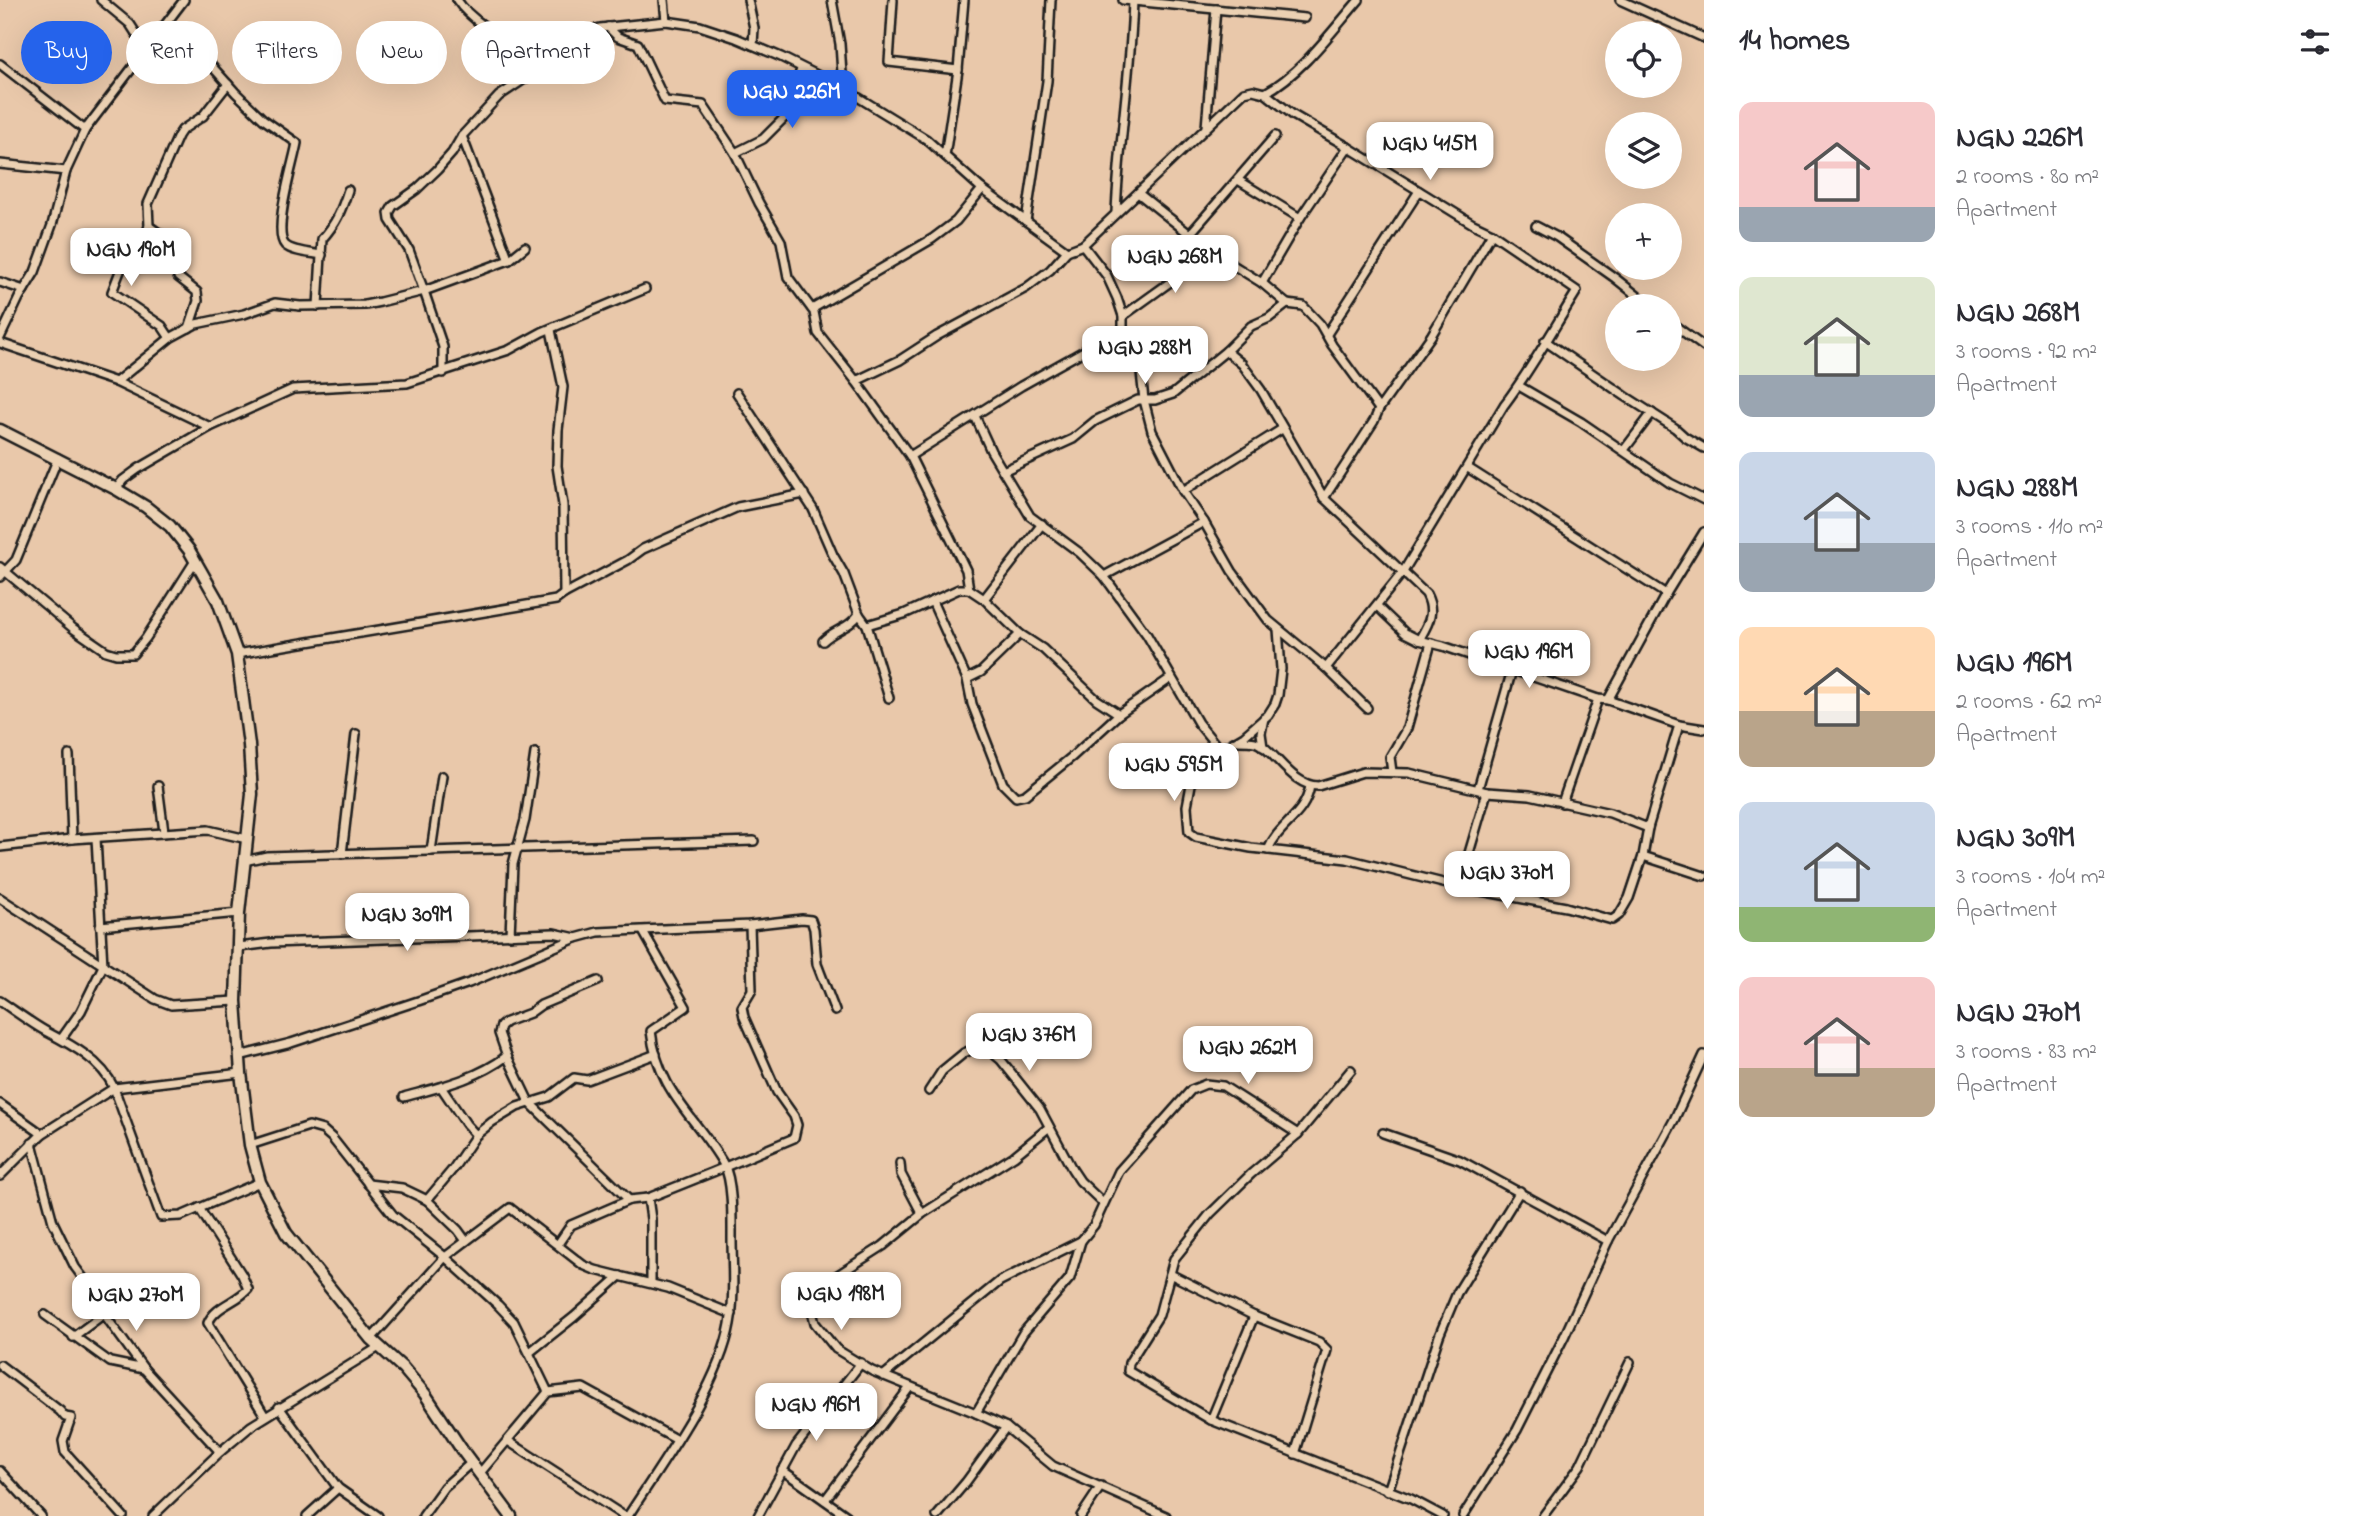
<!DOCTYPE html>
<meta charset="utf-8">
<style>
body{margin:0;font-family:"Indie Flower",sans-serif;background:#f2f2f3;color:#2b2b33;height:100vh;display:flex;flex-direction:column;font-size:26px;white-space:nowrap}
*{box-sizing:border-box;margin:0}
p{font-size:23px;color:#7c7c81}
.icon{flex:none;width:38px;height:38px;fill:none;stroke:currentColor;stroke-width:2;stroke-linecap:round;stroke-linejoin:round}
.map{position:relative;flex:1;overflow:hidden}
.drawer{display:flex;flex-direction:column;background:#fff;width:665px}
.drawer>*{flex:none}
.top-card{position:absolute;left:21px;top:21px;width:665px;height:63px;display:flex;gap:14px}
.controls{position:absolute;left:1605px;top:21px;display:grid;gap:14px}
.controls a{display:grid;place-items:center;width:77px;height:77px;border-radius:50%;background:#fff;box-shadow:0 7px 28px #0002;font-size:35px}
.price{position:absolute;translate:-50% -60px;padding:0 16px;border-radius:14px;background:#fff;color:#222;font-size:23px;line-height:46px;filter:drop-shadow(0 2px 4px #0008)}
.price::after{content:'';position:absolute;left:50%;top:42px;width:21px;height:16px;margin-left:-10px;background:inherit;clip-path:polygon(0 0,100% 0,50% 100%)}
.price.on{background:#2563eb;color:#fff}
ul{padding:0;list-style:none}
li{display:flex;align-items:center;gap:21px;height:175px;padding:0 35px}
li span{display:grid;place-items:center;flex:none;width:196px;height:140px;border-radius:14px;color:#555}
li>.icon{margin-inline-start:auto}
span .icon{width:84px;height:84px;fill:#fffc;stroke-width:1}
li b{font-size:30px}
h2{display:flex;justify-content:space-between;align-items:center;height:84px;padding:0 35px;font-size:30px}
.pill{padding:0 24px;border-radius:32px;background:#fff;box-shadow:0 7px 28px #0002;font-size:24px;line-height:63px}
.pill.on{background:#2563eb;color:#fff}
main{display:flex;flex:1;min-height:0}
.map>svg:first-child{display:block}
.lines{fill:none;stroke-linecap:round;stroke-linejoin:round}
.street-casing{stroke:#1c1c1c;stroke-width:12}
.secondary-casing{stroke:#1c1c1c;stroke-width:15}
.street{stroke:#ebd1b3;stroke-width:7}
.secondary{stroke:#ebd1b3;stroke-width:10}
</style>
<main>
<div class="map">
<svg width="1704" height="1516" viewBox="0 0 1704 1516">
<rect width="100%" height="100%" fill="#e9c8aa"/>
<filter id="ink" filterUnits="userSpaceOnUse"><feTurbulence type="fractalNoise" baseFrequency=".0143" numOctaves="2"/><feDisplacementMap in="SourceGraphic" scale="14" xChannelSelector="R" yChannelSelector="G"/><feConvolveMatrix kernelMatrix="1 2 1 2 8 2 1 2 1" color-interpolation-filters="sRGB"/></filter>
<g filter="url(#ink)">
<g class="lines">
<defs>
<g id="street">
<path d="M101 0 130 24 146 49"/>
<path d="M457 0C466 14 501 43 518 40L542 59"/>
<path d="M664 0 666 21"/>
<path d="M748 0 754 28 753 45"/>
<path d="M832 0 840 44 843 88"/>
<path d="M893 0 889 62 958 70"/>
<path d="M1123 0 1305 18"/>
<path d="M1620 0 1704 38"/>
<path d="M164 27 200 53 236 93 263 119 297 143C294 161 272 231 285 245 292 252 312 253 322 255"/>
<path d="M608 27 618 37 638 44 665 101 703 105 735 153 759 203 781 241 788 277 814 312 818 333 856 381 910 456 966 570 969 589 984 599 1020 634 1043 649 1096 699 1119 714"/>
<path d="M0 64 85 130"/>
<path d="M1265 93 1293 115 1348 147 1473 224 1492 233 1577 291C1553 329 1531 370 1504 405L1403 572 1326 668"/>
<path d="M1206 127 1216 9"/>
<path d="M462 136 509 260"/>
<path d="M735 153 763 139 787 115 801 69"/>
<path d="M945 156 958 70 964 0"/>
<path d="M0 164 66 171"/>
<path d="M1238 180 1300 218"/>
<path d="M1138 193 1212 252 1262 283 1287 304 1303 306 1320 324 1332 345 1379 409"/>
<path d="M1116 212C1119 141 1131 71 1133 0"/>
<path d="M1026 221 1047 81 1051 0"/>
<path d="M149 226 169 240 178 277 197 292 198 301 189 328"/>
<path d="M1536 226 1557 237 1615 278 1650 306"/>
<path d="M1190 234 1275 136"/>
<path d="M1083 245 1107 276 1117 298 1123 316V329L1141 372 1144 400 1152 431 1183 491 1204 522 1232 571 1268 620 1326 668 1367 708"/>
<path d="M0 282 24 290"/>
<path d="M1262 283 1300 218 1348 147"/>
<path d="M318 306 322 239C336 224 342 209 348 190"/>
<path d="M812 309 932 239 956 221 982 189"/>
<path d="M1123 316 1212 252"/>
<path d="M1670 322 1704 347"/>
<path d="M551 330 563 387 558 430 557 466 563 505 564 594"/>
<path d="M1327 334 1419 191"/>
<path d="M0 338 19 298 35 272 52 225 66 171 85 130 184 0"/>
<path d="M170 338 162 326 112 292 122 266 142 246 149 226 148 204 178 136 182 130 203 116 228 84"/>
<path d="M1545 341 1625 396 1675 428 1685 437 1704 448"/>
<path d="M0 343 116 382 210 427"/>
<path d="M1226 351 1242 364 1261 390 1324 498 1426 594C1436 613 1428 624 1419 640"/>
<path d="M443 373V347L424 291 409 250 390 220 389 213 393 206 417 189 437 170 452 153 462 136 499 96 526 78 542 59 562 43 587 31 600 28 666 21 700 26 736 38 781 57 843 88 926 139 982 189 1067 251"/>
<path d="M856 381 900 360 937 336 1026 288 1050 270 1067 251 1083 245 1244 92 1253 90 1265 93C1303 72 1331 32 1359 0"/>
<path d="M116 382 170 338 196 324 244 314 275 303 300 306 365 305 380 302 424 291 509 260 525 247"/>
<path d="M1519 386 1581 422 1670 483 1704 500"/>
<path d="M737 393 813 509 833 555 844 574 859 614 867 625 889 698"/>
<path d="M975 416 991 451 1030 516 1080 553 1104 576 1147 635 1198 723 1220 750"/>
<path d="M1624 450 1652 413"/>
<path d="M910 456 1021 386 1123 329"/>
<path d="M1468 468 1666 594"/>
<path d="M1003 471 1073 439 1095 421 1138 400H1155L1173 394 1226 351 1251 326 1269 318 1287 304"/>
<path d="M116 489 123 480 138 469 210 427 293 389 407 383 509 350 542 332 645 289"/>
<path d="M1183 491 1282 429"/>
<path d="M1324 498 1374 421 1379 409 1431 336 1492 233"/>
<path d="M0 567 74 629 106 651 116 654H133L146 638 195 561"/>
<path d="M1104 576 1204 522"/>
<path d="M0 577 16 560 58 458"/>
<path d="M984 599 1042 524"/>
<path d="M932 601 967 679 972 704 1003 784 1016 797 1025 795 1073 756 1119 714 1171 678"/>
<path d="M1377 606 1405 633 1419 640 1443 646 1598 699 1608 700 1679 725 1704 729"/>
<path d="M867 625 904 614 959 589H969"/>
<path d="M1278 629 1281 669 1278 695 1275 704 1268 715 1244 736 1220 750 1193 774 1187 806 1189 832 1196 837 1251 848 1347 859 1459 887 1566 907 1612 920 1619 915 1629 898 1643 856 1648 828 1679 725"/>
<path d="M823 641C835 629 850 628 859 614"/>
<path d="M237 654 556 600 564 594 628 560 643 549 738 507 804 494"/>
<path d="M967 679 981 672 1020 634"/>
<path d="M1608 700 1666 594 1704 532"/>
<path d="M1238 741C1244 741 1250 741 1255 742 1274 748 1291 786 1318 786L1363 772 1409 773 1487 792 1530 795 1610 813 1648 828"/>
<path d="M1263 747 1261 733 1264 718"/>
<path d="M69 755 72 839"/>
<path d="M1392 772 1390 757 1407 728 1431 643"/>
<path d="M158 786 164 832"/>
<path d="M1478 789 1512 670"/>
<path d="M1562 803 1598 699"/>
<path d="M0 847 72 839 208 830 247 839"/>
<path d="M1268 850C1279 823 1305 817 1310 786"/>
<path d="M431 851 442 776"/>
<path d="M342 854 356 734"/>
<path d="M1643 856 1704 876"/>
<path d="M244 861 267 856 754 841"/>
<path d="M1459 887 1487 792"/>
<path d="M0 898 155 999 171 1005 236 1001"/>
<path d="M100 926 239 913"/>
<path d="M510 935 513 864 525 820 535 753"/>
<path d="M239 947 271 943 554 933 576 938"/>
<path d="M598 981 541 1005 530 1013 506 1022 501 1026 499 1033 507 1056 529 1102 629 1200"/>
<path d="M0 1001C15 1011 31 1023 47 1032 72 1045 102 1061 114 1088L161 1217 181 1216 260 1182"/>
<path d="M62 1038 81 1011 103 966 96 838"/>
<path d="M239 1056 291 1043 421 1000 469 983 576 938 598 932 750 925 802 919 811 920 814 929 817 964 835 1011"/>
<path d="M1351 1070 1298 1134 1251 1174 1210 1214 1174 1259 1159 1315 1129 1363 1128 1371 1211 1420 1411 1499 1443 1516"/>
<path d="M441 1087 466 1124 476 1135"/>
<path d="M929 1091 942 1071 964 1053 973 1049H988L1001 1060 1040 1109 1072 1169 1080 1181 1103 1203"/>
<path d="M404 1097C440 1087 477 1079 507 1056"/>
<path d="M0 1104 42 1134"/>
<path d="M1048 1128 1014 1156 922 1214 883 1246 833 1278 821 1291 811 1308 815 1323 836 1349 872 1371 976 1413 1006 1427 1053 1466 1166 1516"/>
<path d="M1383 1133 1460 1160 1608 1241"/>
<path d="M32 1143 53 1222 75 1267 92 1290 104 1314 144 1369 220 1452"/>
<path d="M250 1145 309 1126 323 1130 332 1138 393 1215 445 1257 498 1305 514 1322 548 1392"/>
<path d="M900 1163 901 1174 922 1214"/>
<path d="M0 1176 42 1134 114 1088 241 1073"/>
<path d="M368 1184 402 1188 427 1200"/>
<path d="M648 1198 651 1219V1282"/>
<path d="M199 1208 242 1275 248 1289C237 1302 215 1306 208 1323L265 1416"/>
<path d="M466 1241 458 1230 427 1200 453 1169 476 1135 492 1122 517 1107 549 1097 574 1078 587 1080 656 1054"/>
<path d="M558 1244 571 1225 629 1200 648 1198 713 1172 794 1138 797 1125 794 1116 777 1092 744 1017 742 1007 752 990 750 925"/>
<path d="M1170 1274 1254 1316 1319 1342 1327 1350 1295 1454"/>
<path d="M45 1315 110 1362 144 1369"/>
<path d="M73 1337 104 1314"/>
<path d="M371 1339 445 1257 510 1208 583 1265 595 1270 668 1288 732 1314"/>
<path d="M530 1352 574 1317 620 1276"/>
<path d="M0 1365 60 1411 65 1417 71 1418 63 1441 65 1452 123 1516"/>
<path d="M883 1376 1000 1281 1081 1241"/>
<path d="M279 1407 338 1488 378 1516"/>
<path d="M976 1413 1023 1333 1070 1278 1081 1241 1094 1225 1119 1171 1191 1090 1206 1084 1223 1086 1298 1134"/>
<path d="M1211 1420 1254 1316"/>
<path d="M508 1441 624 1516"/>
<path d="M782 1470 847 1516"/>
<path d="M0 1471 41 1516"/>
<path d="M480 1473 548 1392 583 1388 677 1440"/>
<path d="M1388 1491 1439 1336 1457 1293 1520 1191"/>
<path d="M825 1500 910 1387"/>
<path d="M153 1516 220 1452 251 1426 379 1347"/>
<path d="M307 1516 338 1488"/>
<path d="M423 1516 444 1487 472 1462"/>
<path d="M628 1516C662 1463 719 1386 730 1324 735 1297 732 1266 732 1239 732 1220 733 1181 724 1165 696 1116 658 1093 651 1031L686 1007 643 931"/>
<path d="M758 1516 796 1446 861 1363"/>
<path d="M937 1516 966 1482 1006 1427"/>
<path d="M1081 1516 1101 1486"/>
<path d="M1463 1516 1517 1430 1564 1337 1608 1241 1674 1120 1704 1055"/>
<path d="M1543 1516 1580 1466 1630 1362"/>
</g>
<path id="secondary" d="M0 430 116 489 146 507 170 526 189 550 218 601 237 654 249 745 252 794 239 913 236 1001 241 1073 250 1145 260 1182 286 1233 371 1339 403 1368 425 1394 462 1450 511 1516"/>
</defs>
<use href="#street" class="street-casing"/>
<use href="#secondary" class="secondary-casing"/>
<use href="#street" class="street"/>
<use href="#secondary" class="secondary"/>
</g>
</g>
</svg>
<div class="controls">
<a><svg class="icon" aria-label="locate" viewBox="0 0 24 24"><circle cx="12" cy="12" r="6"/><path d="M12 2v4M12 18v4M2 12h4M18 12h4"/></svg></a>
<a><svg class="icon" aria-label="layers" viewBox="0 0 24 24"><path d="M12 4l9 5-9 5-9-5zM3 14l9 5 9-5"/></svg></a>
<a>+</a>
<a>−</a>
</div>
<b class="price on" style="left:792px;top:130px">NGN 226M</b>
<b class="price" style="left:1430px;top:182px">NGN 415M</b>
<b class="price" style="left:131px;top:288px">NGN 190M</b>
<b class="price" style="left:1175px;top:295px">NGN 268M</b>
<b class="price" style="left:1145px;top:386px">NGN 288M</b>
<b class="price" style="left:1529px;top:690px">NGN 196M</b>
<b class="price" style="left:1174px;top:803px">NGN 595M</b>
<b class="price" style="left:1507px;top:911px">NGN 370M</b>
<b class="price" style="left:407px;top:953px">NGN 309M</b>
<b class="price" style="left:1029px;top:1073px">NGN 376M</b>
<b class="price" style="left:1248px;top:1086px">NGN 262M</b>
<b class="price" style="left:841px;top:1332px">NGN 198M</b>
<b class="price" style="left:136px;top:1333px">NGN 270M</b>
<b class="price" style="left:816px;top:1443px">NGN 196M</b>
<div class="top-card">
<a class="pill on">Buy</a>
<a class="pill">Rent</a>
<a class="pill">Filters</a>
<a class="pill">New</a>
<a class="pill">Apartment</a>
</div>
</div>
<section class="drawer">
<h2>14 homes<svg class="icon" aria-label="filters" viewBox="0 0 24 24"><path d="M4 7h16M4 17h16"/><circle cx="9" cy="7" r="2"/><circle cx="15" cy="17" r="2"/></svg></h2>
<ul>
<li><span style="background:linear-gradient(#f6c9c9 75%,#9aa5b1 0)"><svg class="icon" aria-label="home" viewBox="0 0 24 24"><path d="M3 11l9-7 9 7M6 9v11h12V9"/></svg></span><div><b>NGN 226M</b><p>2 rooms · 80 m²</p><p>Apartment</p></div></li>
<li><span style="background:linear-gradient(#dfe7d0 70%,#9aa5b1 0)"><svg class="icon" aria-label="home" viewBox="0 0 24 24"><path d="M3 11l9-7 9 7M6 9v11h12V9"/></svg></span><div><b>NGN 268M</b><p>3 rooms · 92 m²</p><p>Apartment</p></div></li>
<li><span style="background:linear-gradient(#c9d6e8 65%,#9aa5b1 0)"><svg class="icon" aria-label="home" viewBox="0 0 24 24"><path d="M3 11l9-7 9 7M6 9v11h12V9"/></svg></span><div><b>NGN 288M</b><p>3 rooms · 110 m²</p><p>Apartment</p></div></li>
<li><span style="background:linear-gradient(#ffd9b3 60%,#b9a48a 0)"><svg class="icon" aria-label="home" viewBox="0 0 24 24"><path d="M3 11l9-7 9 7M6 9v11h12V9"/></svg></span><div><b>NGN 196M</b><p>2 rooms · 62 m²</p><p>Apartment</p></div></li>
<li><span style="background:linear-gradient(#c9d6e8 75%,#8fb573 0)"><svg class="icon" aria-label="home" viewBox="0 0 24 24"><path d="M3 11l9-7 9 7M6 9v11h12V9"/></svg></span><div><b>NGN 309M</b><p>3 rooms · 104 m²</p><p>Apartment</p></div></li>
<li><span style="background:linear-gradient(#f6c9c9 65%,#b9a48a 0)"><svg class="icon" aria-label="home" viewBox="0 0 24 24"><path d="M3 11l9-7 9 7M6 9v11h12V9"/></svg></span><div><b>NGN 270M</b><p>3 rooms · 83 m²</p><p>Apartment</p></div></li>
</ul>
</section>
</main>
